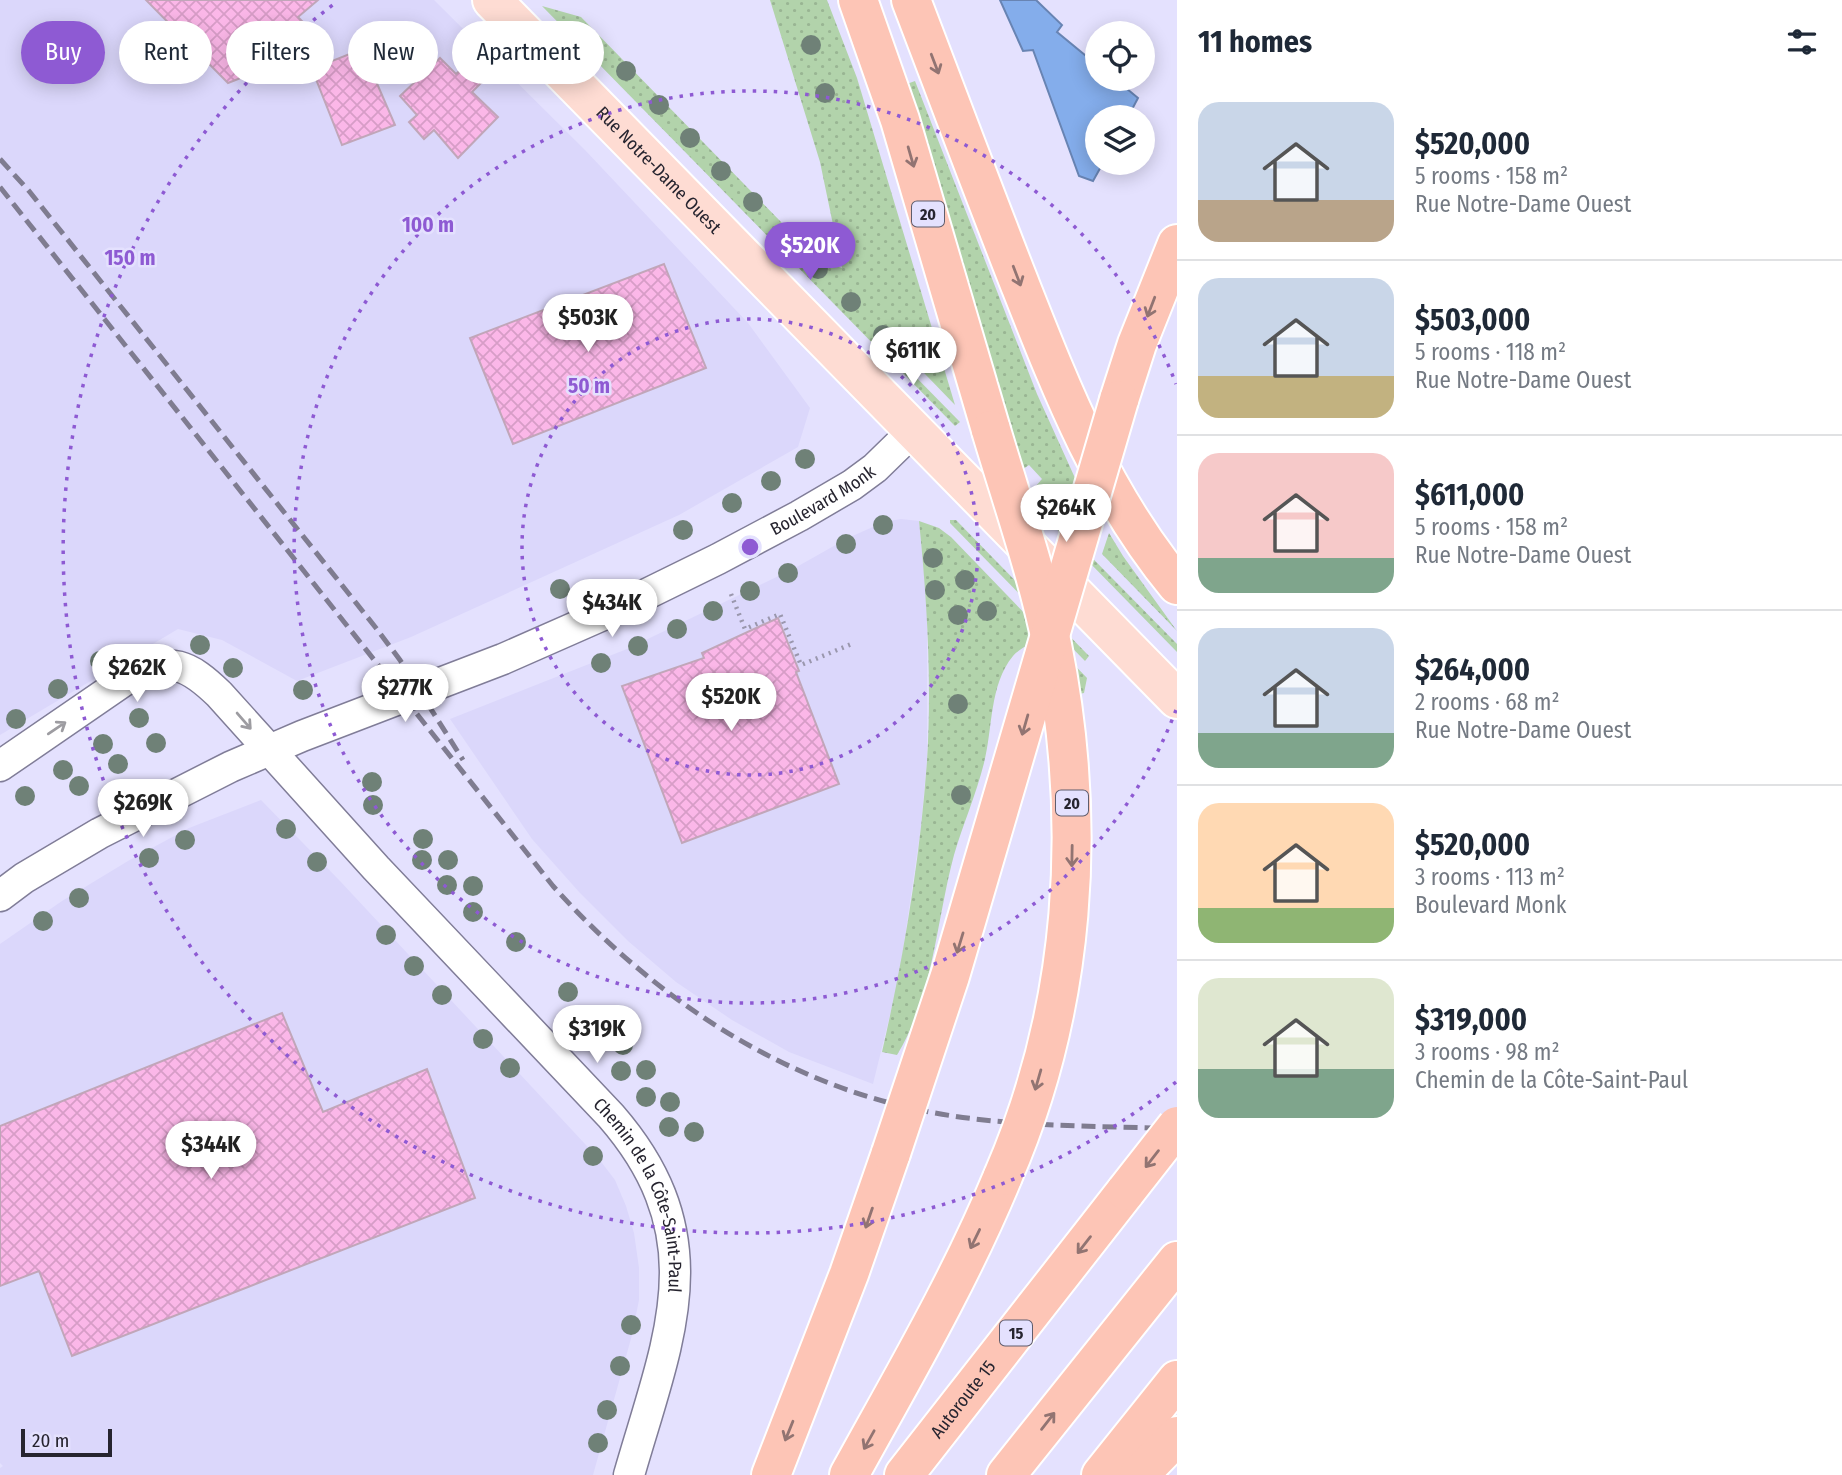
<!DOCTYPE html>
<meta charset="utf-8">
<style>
body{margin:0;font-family:"Fira Sans Condensed",sans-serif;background:#f2f2f3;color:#1f2937;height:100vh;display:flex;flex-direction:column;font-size:26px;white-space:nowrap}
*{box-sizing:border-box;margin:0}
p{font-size:23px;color:#747a83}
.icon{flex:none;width:38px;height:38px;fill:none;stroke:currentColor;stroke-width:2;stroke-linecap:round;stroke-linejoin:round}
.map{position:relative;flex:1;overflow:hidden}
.drawer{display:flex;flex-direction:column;background:#fff;width:665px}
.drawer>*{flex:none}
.hud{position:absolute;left:21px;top:21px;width:665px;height:63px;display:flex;gap:14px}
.buttons{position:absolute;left:1085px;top:21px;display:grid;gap:14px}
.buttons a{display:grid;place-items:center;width:70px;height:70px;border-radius:50%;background:#fff;box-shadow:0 4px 18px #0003;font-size:35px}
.scale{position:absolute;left:21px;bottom:18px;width:91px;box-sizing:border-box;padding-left:7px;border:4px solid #26242f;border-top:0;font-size:19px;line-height:24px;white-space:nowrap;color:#26242f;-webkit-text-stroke:5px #e4e1fe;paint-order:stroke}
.price{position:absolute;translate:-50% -60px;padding:0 16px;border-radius:24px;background:#fff;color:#222;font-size:23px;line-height:46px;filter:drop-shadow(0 2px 4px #0008)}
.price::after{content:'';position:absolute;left:50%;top:42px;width:21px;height:16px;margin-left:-10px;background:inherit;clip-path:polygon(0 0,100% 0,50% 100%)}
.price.active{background:#8e5ad3;color:#fff}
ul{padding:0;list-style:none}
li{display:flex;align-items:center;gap:21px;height:175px;padding:0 21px}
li+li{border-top:2px solid #e0e1e3}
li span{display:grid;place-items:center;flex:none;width:196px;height:140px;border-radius:21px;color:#555}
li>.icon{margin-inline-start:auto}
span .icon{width:84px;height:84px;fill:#fffc;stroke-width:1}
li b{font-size:30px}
h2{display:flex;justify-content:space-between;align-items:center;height:84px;padding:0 21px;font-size:30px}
.chip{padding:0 24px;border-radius:32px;background:#fff;box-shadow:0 4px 18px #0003;font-size:24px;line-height:63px}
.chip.active{background:#8e5ad3;color:#fff}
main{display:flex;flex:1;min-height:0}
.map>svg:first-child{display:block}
.built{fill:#dbd7fb}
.grass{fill:url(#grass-dots)}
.water{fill:#84adeb;stroke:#6884b3;stroke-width:2}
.building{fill:url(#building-cross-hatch);stroke:#c1a6b9;stroke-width:2}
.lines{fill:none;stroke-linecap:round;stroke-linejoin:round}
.minor-casing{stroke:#807d98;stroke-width:33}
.major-casing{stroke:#fff;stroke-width:42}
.highway-casing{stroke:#fff;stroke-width:42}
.path{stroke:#9a97ad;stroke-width:4.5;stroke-dasharray:2 5;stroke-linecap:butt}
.minor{stroke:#fff;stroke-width:30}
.major{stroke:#fedcd3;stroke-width:38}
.highway{stroke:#fdc5b6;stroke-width:38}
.rail{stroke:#7f7c90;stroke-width:5;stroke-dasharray:14 7;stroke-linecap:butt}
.highway-bridge-casing{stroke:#fff;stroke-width:42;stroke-linecap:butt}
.highway-bridge{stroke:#fdc5b6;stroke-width:38}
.tree{fill:#6f8177}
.oneway{stroke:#927472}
.oneway2{stroke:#9d9ca1}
.ring{fill:none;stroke:#8e5ad3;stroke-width:3.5;stroke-dasharray:3.5 7}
.labels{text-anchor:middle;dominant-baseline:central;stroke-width:5;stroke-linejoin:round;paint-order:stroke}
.shield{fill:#e4e1fe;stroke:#5f5d6d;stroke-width:2}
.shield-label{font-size:16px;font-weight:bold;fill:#26242f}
.street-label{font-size:18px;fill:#26242f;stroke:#e4e1fe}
.centre{fill:#8e5ad3;stroke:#e4e1fe;stroke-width:3.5}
.ring-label{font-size:21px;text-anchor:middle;font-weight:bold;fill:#8e5ad3;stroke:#e4e1fe;stroke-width:5;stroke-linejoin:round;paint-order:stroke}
</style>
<main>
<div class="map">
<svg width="1177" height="1475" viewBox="0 0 1177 1475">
<defs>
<pattern id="grass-dots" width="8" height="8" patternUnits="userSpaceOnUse" patternTransform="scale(1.75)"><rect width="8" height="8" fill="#b2d3ab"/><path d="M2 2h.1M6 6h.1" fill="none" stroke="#99b593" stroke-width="1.8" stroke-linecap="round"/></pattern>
<pattern id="building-cross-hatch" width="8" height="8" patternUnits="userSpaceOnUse" patternTransform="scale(1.75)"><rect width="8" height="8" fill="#fbb7e8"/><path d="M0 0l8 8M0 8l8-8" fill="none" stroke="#d79dc7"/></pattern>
</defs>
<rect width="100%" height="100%" fill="#e4e1fe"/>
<g class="built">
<path d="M0 0H434L585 150 748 323 810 408 798 447 679 515 411 637 297 681 222 640 178 629 0 735Z"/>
<path d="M901 519 919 521 927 605V759L921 826 899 978 873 1084 789 1052 732 1020 676 982 628 941 580 893 532 839 450 719 627 649 793 569 848 538 884 522Z"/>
<path d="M261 800 340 881 599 1159 615 1180 626 1206 634 1233 639 1268V1300L632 1335 593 1475H0V1468L3 1466 0 1463V944L62 901 128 861 189 828Z"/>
</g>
<g class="grass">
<path d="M770 0H827L857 78 955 405 897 345 886 357 542 6 581 17 819 261 842 268 820 162Z"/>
<path d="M915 81 1037 394 1075 478 1064 515 1036 486 1042 479 1029 465 1019 472 904 85Z"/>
<path d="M904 365 960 422 955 426 900 370Z"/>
<path d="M1044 509 1177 644V652L1041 513Z"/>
<path d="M950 520H956L1089 656 1085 661 950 523Z"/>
<path d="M919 521 939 528 951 537 1087 678 1084 693 1079 694 1030 643C1025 647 1017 651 1013 656 989 685 993 729 984 763 976 795 963 824 954 855 936 922 934 994 897 1055L882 1052C904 956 920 859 927 761 932 681 927 600 919 521Z"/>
<path d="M1109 533 1123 556 1177 631 1102 554Z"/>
</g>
<path class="water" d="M1000 0H1036L1062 25 1057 32 1097 65V79H1115L1138 98 1128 117H1097V163H1103L1093 181 1079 176 1033 50 1023 51Z"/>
<g class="building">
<path d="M146 0H318L298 17 318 38 304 53 228 83Z"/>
<path d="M362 49 395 125 342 145 312 69Z"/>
<path d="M440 58 456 74 465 66 481 83 472 92 498 117 458 158 434 130 424 139 409 122 417 115 400 96Z"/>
<path d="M664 264 706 368 513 444 470 338Z"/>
<path d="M778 618 799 671 796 672 839 784 682 843 622 686 704 658 702 653Z"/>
<path d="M282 1013 323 1112 427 1069 475 1198 72 1356 39 1271 0 1286V1126Z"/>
</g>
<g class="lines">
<defs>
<g id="minor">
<path id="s1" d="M0 766 131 676C171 656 189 665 219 694L376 868 611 1116C717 1238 668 1339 629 1475"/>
<path id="s2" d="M0 896 24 878 100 833 230 767 302 736 503 659 612 611 718 559 799 516 852 485 875 468 914 430"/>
</g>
<g id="major">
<path id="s3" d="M492 0 1177 699"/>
</g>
<g id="highway">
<path d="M858 0 900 120 991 430"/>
<path d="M911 0C947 94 982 188 1019 282 1062 391 1102 494 1177 585"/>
<path d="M1119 400 1137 344 1177 244"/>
<path d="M771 1475 849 1274 891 1153"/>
<path d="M849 1475C903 1377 960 1280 1003 1176"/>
<path id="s4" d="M904 1475 1126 1191"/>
<path d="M1006 1475 1177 1261"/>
<path d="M1101 1475 1177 1380"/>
<path d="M1139 1475 1177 1436"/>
</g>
</defs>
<use href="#minor" class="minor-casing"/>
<use href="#major" class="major-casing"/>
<use href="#highway" class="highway-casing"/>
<path class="path" d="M731 594 745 629 780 614 801 665 854 643"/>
<use href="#minor" class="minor"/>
<use href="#major" class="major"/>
<use href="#highway" class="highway"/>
<g class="rail">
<path d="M0 159 29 191 376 628 400 660 463 760"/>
<path d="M0 187 553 886C646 990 766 1073 902 1106 991 1128 1086 1125 1177 1129"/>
</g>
<defs>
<g id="highway-bridge">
<path d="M991 430C1012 501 1037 572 1052 645 1088 824 1076 1008 1003 1176"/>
<path d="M891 1153 950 976 1119 400"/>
<path d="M1126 1191 1177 1126"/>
</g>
</defs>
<use href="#highway-bridge" class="highway-bridge-casing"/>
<use href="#highway-bridge" class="highway-bridge"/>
</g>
<g class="tree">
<circle cx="811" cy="45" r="10"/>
<circle cx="626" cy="71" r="10"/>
<circle cx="825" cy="93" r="10"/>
<circle cx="659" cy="105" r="10"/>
<circle cx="690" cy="138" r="10"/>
<circle cx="721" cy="171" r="10"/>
<circle cx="753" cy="202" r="10"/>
<circle cx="787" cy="236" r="10"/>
<circle cx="818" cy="269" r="10"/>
<circle cx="851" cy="302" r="10"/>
<circle cx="883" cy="335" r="10"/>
<circle cx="805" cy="459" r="10"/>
<circle cx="771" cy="481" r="10"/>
<circle cx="732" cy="503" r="10"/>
<circle cx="883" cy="525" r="10"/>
<circle cx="683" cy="530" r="10"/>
<circle cx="846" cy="544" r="10"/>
<circle cx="933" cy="558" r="10"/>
<circle cx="788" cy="573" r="10"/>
<circle cx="965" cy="580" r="10"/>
<circle cx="560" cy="589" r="10"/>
<circle cx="935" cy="590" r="10"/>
<circle cx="750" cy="591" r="10"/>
<circle cx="713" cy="611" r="10"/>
<circle cx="987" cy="611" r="10"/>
<circle cx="958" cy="615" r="10"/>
<circle cx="677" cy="629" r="10"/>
<circle cx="200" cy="645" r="10"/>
<circle cx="638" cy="646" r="10"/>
<circle cx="100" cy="661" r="10"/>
<circle cx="601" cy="663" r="10"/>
<circle cx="233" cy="668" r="10"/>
<circle cx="58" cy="689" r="10"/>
<circle cx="303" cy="690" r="10"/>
<circle cx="958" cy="704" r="10"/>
<circle cx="139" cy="718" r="10"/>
<circle cx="16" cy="719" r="10"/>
<circle cx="156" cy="743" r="10"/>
<circle cx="103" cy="744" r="10"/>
<circle cx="118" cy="764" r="10"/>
<circle cx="63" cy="770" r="10"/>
<circle cx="372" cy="782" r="10"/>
<circle cx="79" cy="786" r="10"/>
<circle cx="961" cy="795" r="10"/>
<circle cx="25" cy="796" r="10"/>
<circle cx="373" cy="805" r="10"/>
<circle cx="286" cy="829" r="10"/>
<circle cx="423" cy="839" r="10"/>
<circle cx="185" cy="840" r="10"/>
<circle cx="149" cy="858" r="10"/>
<circle cx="422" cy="860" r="10"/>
<circle cx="448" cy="860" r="10"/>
<circle cx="317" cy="862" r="10"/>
<circle cx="447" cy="885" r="10"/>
<circle cx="473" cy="886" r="10"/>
<circle cx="79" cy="898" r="10"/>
<circle cx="473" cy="912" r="10"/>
<circle cx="43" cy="921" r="10"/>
<circle cx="386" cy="935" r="10"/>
<circle cx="516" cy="942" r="10"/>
<circle cx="414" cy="966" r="10"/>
<circle cx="568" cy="992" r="10"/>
<circle cx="442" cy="995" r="10"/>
<circle cx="592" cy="1017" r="10"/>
<circle cx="483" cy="1039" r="10"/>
<circle cx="623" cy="1045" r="10"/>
<circle cx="510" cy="1068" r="10"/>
<circle cx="646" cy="1070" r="10"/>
<circle cx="621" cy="1071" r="10"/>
<circle cx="646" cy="1097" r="10"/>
<circle cx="670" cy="1102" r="10"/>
<circle cx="669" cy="1127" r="10"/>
<circle cx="694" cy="1132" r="10"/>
<circle cx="593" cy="1156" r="10"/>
<circle cx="631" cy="1325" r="10"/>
<circle cx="620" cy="1366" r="10"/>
<circle cx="607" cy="1410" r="10"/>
<circle cx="598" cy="1443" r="10"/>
</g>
<defs><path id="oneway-shaft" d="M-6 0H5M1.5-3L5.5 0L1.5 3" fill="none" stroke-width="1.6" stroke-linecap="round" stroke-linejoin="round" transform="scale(1.75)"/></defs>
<g class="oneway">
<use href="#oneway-shaft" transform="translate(935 64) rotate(69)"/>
<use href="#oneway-shaft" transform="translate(911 157) rotate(74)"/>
<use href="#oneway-shaft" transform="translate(1017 276) rotate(69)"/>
<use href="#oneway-shaft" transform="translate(1151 307) rotate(111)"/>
<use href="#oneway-shaft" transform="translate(1025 725) rotate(106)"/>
<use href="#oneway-shaft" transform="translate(1072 856) rotate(91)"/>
<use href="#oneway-shaft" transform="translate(960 943) rotate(107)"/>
<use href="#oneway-shaft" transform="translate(1038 1080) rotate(106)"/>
<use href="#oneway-shaft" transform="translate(1152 1159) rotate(128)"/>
<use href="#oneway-shaft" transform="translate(869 1218) rotate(109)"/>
<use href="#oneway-shaft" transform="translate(975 1239) rotate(116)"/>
<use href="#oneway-shaft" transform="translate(1084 1245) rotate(128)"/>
<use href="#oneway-shaft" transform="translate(1048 1421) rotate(-52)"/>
<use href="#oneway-shaft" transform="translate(789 1431) rotate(112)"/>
<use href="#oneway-shaft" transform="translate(869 1440) rotate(119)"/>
</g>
<g class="oneway2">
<use href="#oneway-shaft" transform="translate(244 721) rotate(49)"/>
<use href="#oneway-shaft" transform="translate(57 728) rotate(-34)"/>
</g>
<g class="ring">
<circle cx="750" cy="547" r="228"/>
<path d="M1176 710A456 456 0 1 1 1176 384"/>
<path d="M1176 1082A684 684 0 1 1 338 1"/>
</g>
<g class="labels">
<g class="shield">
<rect x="912" y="201.5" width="32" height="25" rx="5"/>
<rect x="1056" y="790.5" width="32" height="25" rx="5"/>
<rect x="1000" y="1320.5" width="32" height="25" rx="5"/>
</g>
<g class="shield-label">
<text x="928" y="214">20</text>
<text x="1072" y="803">20</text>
<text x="1016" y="1333">15</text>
</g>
<g class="street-label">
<text stroke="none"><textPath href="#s3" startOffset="238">Rue Notre-Dame Ouest</textPath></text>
<text stroke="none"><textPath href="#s2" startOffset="915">Boulevard Monk</textPath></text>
<text stroke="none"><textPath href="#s1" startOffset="920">Chemin de la Côte-Saint-Paul</textPath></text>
<text stroke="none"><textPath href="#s4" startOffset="96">Autoroute 15</textPath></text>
</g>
</g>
<circle cx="750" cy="547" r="10" class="centre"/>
<g class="ring-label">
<text x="428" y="232">100 m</text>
<text x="130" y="265">150 m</text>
<text x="589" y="393">50 m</text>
</g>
</svg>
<div class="buttons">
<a><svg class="icon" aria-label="locate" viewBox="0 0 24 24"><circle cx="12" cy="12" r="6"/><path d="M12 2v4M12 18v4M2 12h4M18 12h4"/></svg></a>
<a><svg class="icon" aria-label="layers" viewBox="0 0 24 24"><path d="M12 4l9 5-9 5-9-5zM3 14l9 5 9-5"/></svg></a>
</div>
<div class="scale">20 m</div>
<b class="price active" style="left:810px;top:282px">$520K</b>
<b class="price" style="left:588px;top:354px">$503K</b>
<b class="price" style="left:913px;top:387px">$611K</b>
<b class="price" style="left:1066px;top:544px">$264K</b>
<b class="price" style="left:612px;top:639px">$434K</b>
<b class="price" style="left:137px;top:704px">$262K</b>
<b class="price" style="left:405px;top:724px">$277K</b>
<b class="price" style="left:731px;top:733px">$520K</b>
<b class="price" style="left:143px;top:839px">$269K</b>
<b class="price" style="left:597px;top:1065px">$319K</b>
<b class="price" style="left:211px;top:1181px">$344K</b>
<div class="hud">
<a class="chip active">Buy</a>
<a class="chip">Rent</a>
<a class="chip">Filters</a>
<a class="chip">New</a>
<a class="chip">Apartment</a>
</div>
</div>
<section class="drawer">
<h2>11 homes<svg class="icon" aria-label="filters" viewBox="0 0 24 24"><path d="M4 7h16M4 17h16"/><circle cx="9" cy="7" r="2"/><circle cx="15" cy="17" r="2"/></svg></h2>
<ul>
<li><span style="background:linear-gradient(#c9d6e8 70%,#b9a48a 0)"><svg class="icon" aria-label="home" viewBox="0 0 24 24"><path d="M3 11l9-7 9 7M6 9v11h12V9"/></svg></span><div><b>$520,000</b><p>5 rooms · 158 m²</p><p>Rue Notre-Dame Ouest</p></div></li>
<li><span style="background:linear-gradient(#c9d6e8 70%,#c2b280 0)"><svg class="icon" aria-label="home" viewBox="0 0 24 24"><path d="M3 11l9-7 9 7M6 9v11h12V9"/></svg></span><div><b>$503,000</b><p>5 rooms · 118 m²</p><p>Rue Notre-Dame Ouest</p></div></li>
<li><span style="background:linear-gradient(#f6c9c9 75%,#7fa58c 0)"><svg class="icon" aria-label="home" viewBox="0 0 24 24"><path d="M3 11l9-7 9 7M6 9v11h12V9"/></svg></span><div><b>$611,000</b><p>5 rooms · 158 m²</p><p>Rue Notre-Dame Ouest</p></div></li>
<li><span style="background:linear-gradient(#c9d6e8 75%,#7fa58c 0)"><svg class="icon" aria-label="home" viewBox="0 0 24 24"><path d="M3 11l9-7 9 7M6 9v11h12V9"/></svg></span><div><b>$264,000</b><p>2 rooms · 68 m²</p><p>Rue Notre-Dame Ouest</p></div></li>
<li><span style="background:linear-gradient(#ffd9b3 75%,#8fb573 0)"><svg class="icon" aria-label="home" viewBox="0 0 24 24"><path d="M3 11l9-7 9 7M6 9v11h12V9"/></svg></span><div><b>$520,000</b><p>3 rooms · 113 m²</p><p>Boulevard Monk</p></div></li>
<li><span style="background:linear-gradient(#dfe7d0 65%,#7fa58c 0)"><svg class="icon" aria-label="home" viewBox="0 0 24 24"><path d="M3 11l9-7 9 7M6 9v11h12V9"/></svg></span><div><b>$319,000</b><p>3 rooms · 98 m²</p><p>Chemin de la Côte-Saint-Paul</p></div></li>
</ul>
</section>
</main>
